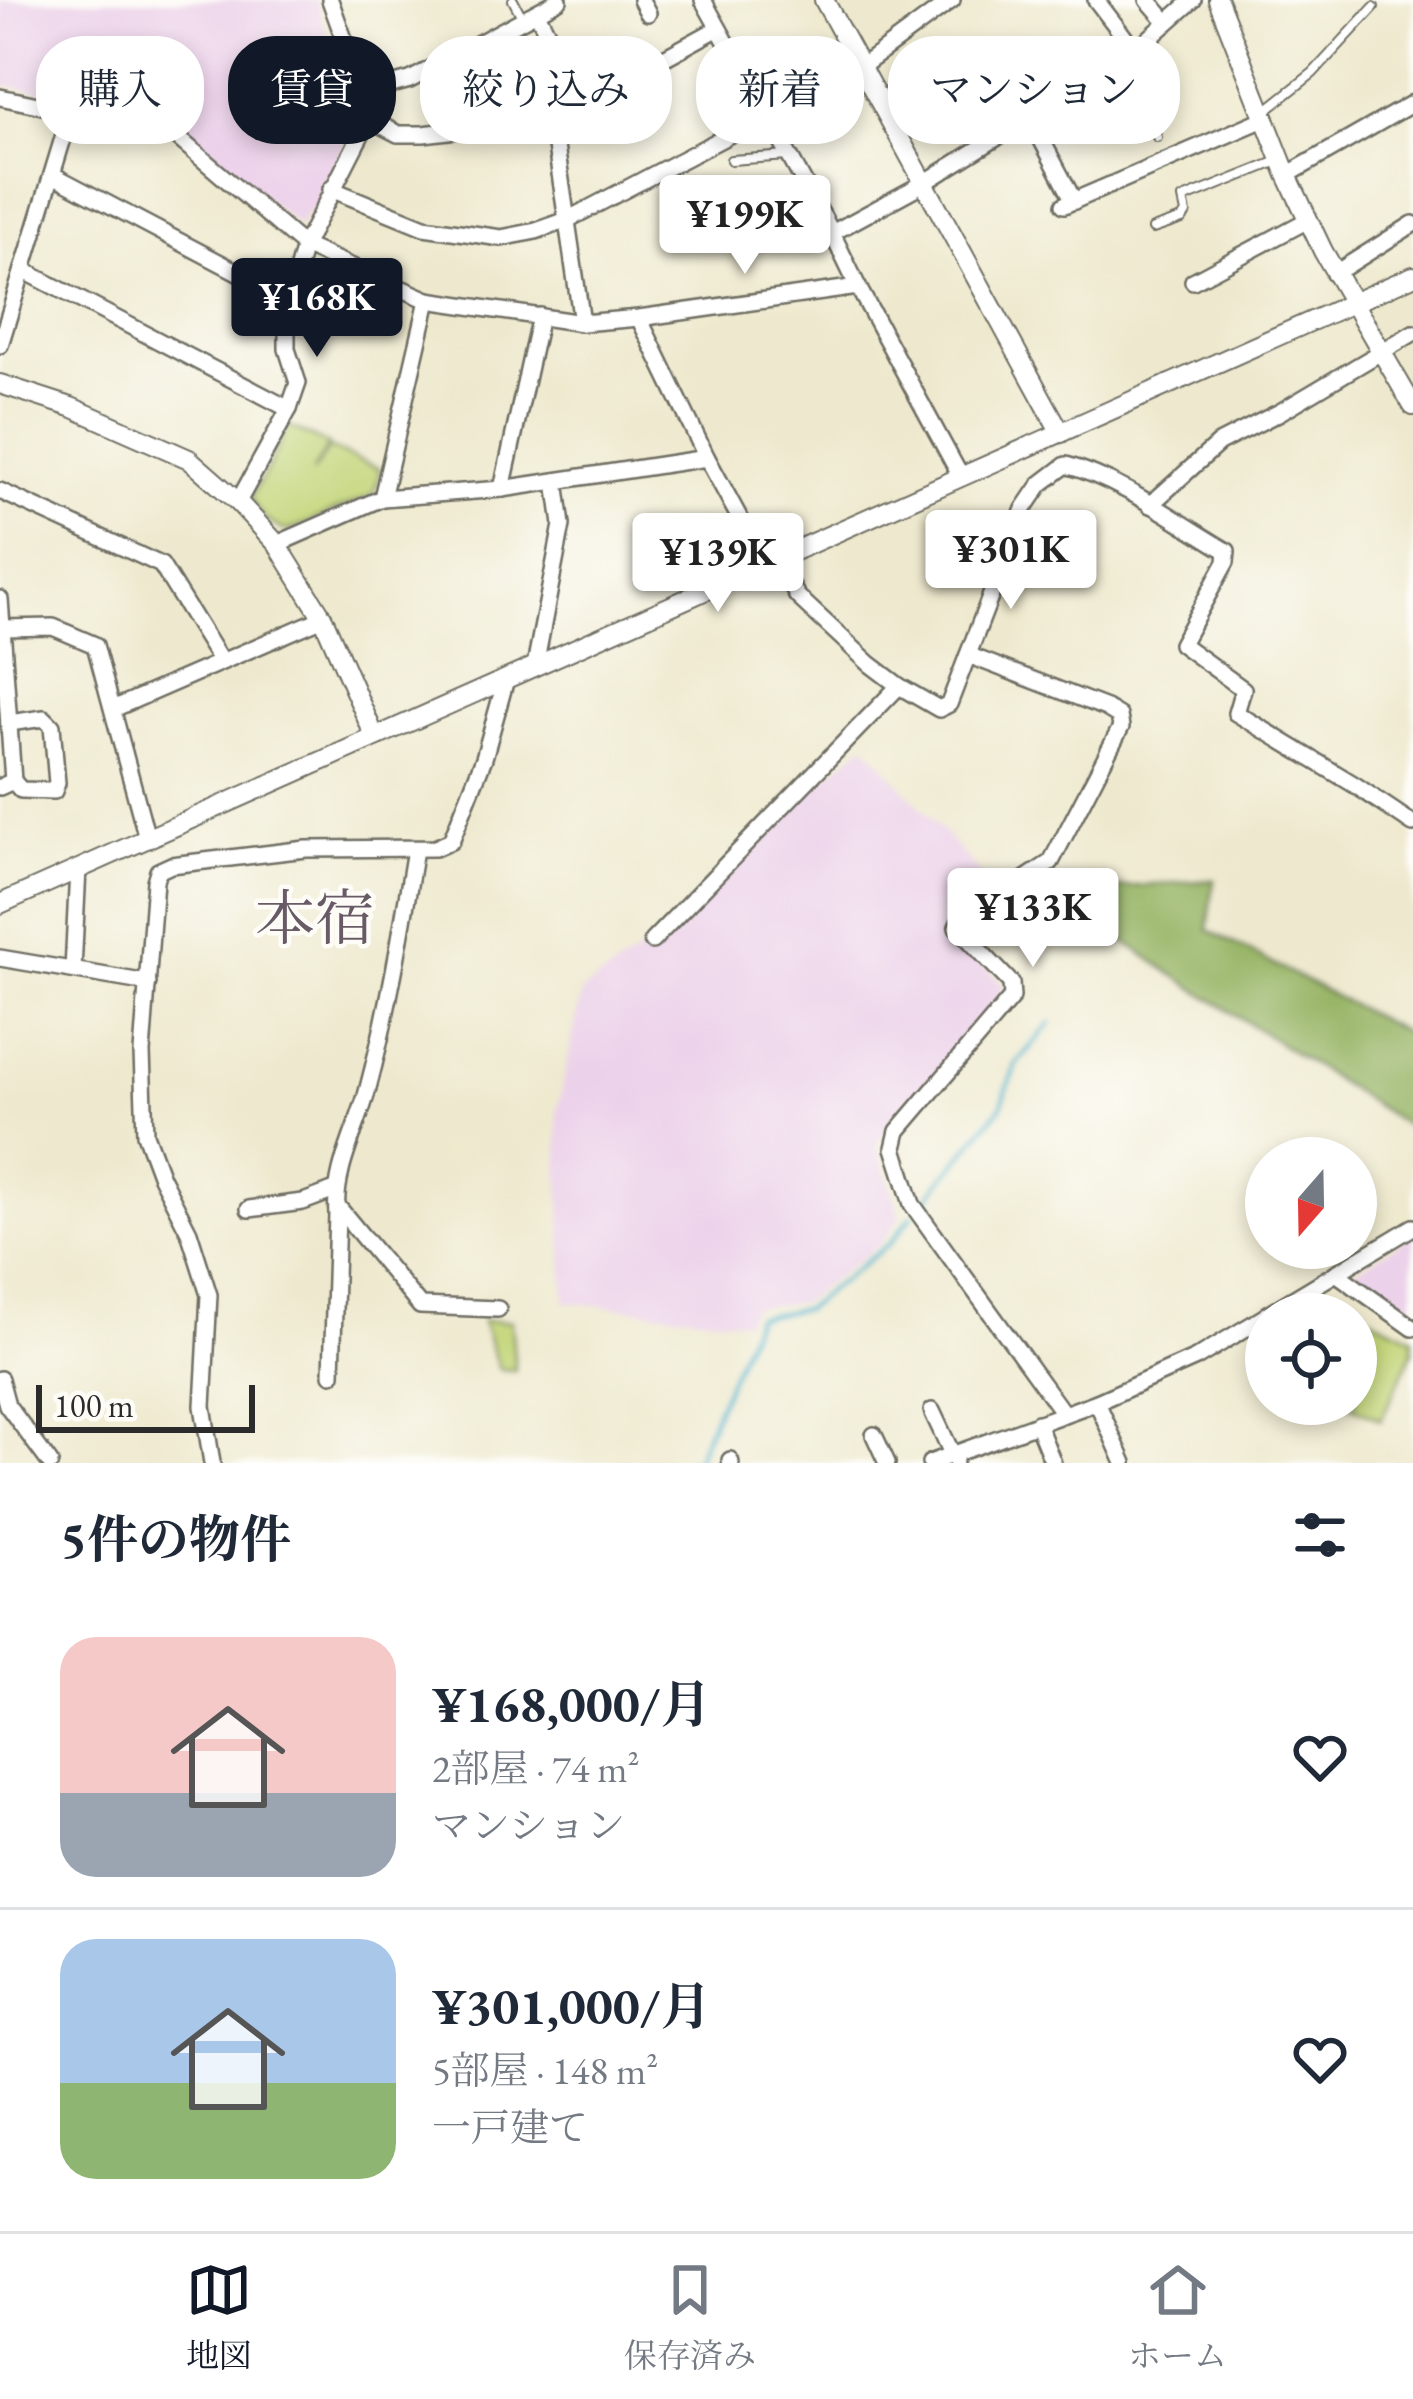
<!DOCTYPE html>
<html lang="ja">
<meta charset="utf-8">
<style>
body{margin:0;font-family:"EB Garamond","Noto Serif JP",serif;background:#f6f6f7;color:#1f2937;height:100vh;display:flex;flex-direction:column;font-size:45px;white-space:nowrap}
*{box-sizing:border-box;margin:0}
p{font-size:39px;color:#747a83}
.icon{flex:none;width:66px;height:66px;fill:none;stroke:currentColor;stroke-width:2;stroke-linecap:round;stroke-linejoin:round}
.map{position:relative;height:1463px;overflow:hidden}
.side{display:flex;flex-direction:column;background:#fff;flex:1}
.side>*{flex:none}
.banner{position:absolute;left:36px;top:36px;width:1341px;height:108px;display:flex;gap:24px}
.needle{width:78px;rotate:200deg}
.fabs{position:absolute;left:1245px;top:1137px;display:grid;gap:24px}
.fabs a{display:grid;place-items:center;width:132px;height:132px;border-radius:50%;background:#fff;box-shadow:0 6px 18px #0003;font-size:60px}
.scale{position:absolute;left:36px;bottom:30px;width:219px;box-sizing:border-box;padding-left:12px;border:6px solid #2b2b2b;border-top:0;font-size:33px;line-height:42px;white-space:nowrap;color:#2b2b2b;-webkit-text-stroke:9px #fdfcf7;paint-order:stroke}
.price{position:absolute;translate:-50% -102px;padding:0 27px;border-radius:12px;background:#fff;color:#222;font-size:39px;line-height:78px;filter:drop-shadow(0 3px 6px #0008)}
.price::after{content:'';position:absolute;left:50%;top:72px;width:36px;height:27px;margin-left:-18px;background:inherit;clip-path:polygon(0 0,100% 0,50% 100%)}
.price.current{background:#111827;color:#fff}
ul{padding:0;list-style:none}
li{display:flex;align-items:center;gap:36px;height:300px;padding:0 60px}
li+li{border-top:3px solid #e0e1e3}
li span{display:grid;place-items:center;flex:none;width:336px;height:240px;border-radius:36px;color:#555}
li>.icon{margin-inline-start:auto}
span .icon{width:144px;height:144px;fill:#fffc;stroke-width:1}
li b{font-size:51px}
h2{display:flex;justify-content:space-between;align-items:center;height:144px;padding:0 60px;font-size:51px}
.chip{padding:0 42px;border-radius:48px;background:#fff;box-shadow:0 6px 18px #0003;font-size:42px;line-height:108px}
.chip.current{background:#111827;color:#fff}
.tab-bar{display:flex;justify-content:space-around;align-items:center;height:168px;border-top:3px solid #e0e1e3;background:#fff;font-size:33px;color:#747a83}
.tab-bar a{display:grid;justify-items:center;gap:6px}
.tab-bar .current{color:#111827}
.map>svg:first-child{display:block}
.built{fill:#ecd1ea}
.green{fill:#c2d578;stroke:#768052;stroke-width:3}
.forest{fill:#99b668;stroke:#62704a;stroke-width:3}
.lines{fill:none;stroke-linecap:round;stroke-linejoin:round}
.stream{stroke:#4db2cc;stroke-width:4.5}
.service-casing{stroke:#6f6e64;stroke-width:12}
.minor-casing{stroke:#6f6e64;stroke-width:20}
.tertiary-casing{stroke:#6f6e64;stroke-width:22}
.service{stroke:#fff;stroke-width:8}
.minor{stroke:#fff;stroke-width:15}
.tertiary{stroke:#fff;stroke-width:18}
.labels{text-anchor:middle;dominant-baseline:central;stroke-width:9;stroke-linejoin:round;paint-order:stroke}
.quarter-label{font-size:60px;fill:#685b66;stroke:#fdfcf7}
</style>
<div class="map">
<svg width="1413" height="1463" viewBox="0 0 1413 1463">
<rect width="100%" height="100%" fill="#fdfcf7"/>
<filter id="ink" filterUnits="userSpaceOnUse"><feTurbulence type="fractalNoise" baseFrequency=".00833" numOctaves="2"/><feDisplacementMap in="SourceGraphic" scale="24" xChannelSelector="R" yChannelSelector="G"/><feConvolveMatrix kernelMatrix="1 2 1 2 8 2 1 2 1" color-interpolation-filters="sRGB"/></filter>
<filter id="wash" filterUnits="userSpaceOnUse"><feTurbulence type="fractalNoise" baseFrequency=".004" numOctaves="4" result="noise"/><feDisplacementMap in="SourceGraphic" scale="48" xChannelSelector="R" yChannelSelector="G"/><feGaussianBlur stdDeviation="2.7" result="paint"/><feColorMatrix in="noise" values="0 0 0 0 0 0 0 0 0 0 0 0 0 0 0 0 0 1.4 0 .05"/><feComposite in="paint" operator="in"/></filter>
<g filter="url(#wash)">
<rect width="100%" height="100%" fill="#eee9ce"/>
<g class="built">
<path d="M0 0H316L335 60 366 95 314 210 306 213 301 224 297 225 168 116 0 84Z"/>
<path d="M865 744 991 886 941 922 1004 986 1001 995 876 1144 901 1216 880 1244 801 1303 753 1307 745 1321 565 1302 557 1112 582 991 647 947 654 952 805 794Z"/>
<path d="M1413 1235V1317L1347 1275Z"/>
</g>
<g class="green">
<path d="M288 426 328 445 312 473 329 448 380 469 377 485 371 496 288 531C273 528 254 511 251 496L266 472Z"/>
<path d="M1349 1307 1413 1337V1351L1381 1420 1347 1404H1356V1314H1346Z"/>
<path d="M482 1321H511L515 1370 499 1369Z"/>
</g>
<path class="forest" d="M1214 880 1208 930 1413 1037V1130L1174 975 1053 893Z"/>
<g class="lines">
<g class="stream">
<path d="M920 1207 1001 1107 1016 1064 1051 1023"/>
<path d="M694 1463 756 1317 805 1309 890 1243 912 1216"/>
</g>
</g>
</g>
<g filter="url(#ink)">
<g class="lines">
<defs>
<g id="service">
<path d="M513 0 523 19"/>
<path d="M1119 63 1157 137"/>
<path d="M1062 100 1081 135"/>
<path d="M1265 111 1313 73 1374 7"/>
<path d="M731 160 788 156"/>
<path d="M1153 229 1182 219 1186 213 1183 199 1278 161"/>
</g>
<g id="minor">
<path d="M330 0 349 53 380 88"/>
<path d="M641 0 648 13"/>
<path d="M703 0 832 233 858 287 961 477"/>
<path d="M1096 0 1135 51"/>
<path d="M1148 0 1167 22"/>
<path d="M537 13 584 104"/>
<path d="M861 67 952 0"/>
<path d="M380 88 410 80 559 0"/>
<path d="M0 97 71 112 164 126 304 246 428 300 582 323 639 318 858 287"/>
<path d="M1030 118 1074 201"/>
<path d="M369 119 398 134H423L552 119 717 29"/>
<path d="M552 119 582 323"/>
<path d="M53 175 289 299"/>
<path d="M1287 175 1413 103"/>
<path d="M331 189 424 227 501 238 536 231 567 220 767 115"/>
<path d="M1064 205 1266 118"/>
<path d="M832 233 924 183 1104 71 1135 51 1193 0"/>
<path d="M23 270 289 409"/>
<path d="M1334 274 1413 224"/>
<path d="M1193 281 1308 220"/>
<path d="M639 318 707 458 765 565"/>
<path d="M0 345 71 112"/>
<path d="M502 489 540 316"/>
<path d="M0 491 161 565 221 662"/>
<path d="M382 498 428 300"/>
<path d="M238 502 289 409 298 383 287 349V321L289 299 304 246 369 119 380 88"/>
<path d="M1150 505 1219 443 1280 412 1413 333"/>
<path d="M277 544 382 498 502 489 707 458"/>
<path d="M777 559 797 596 870 664 899 686 939 709 949 704 1024 509 1041 484 1066 465C1122 480 1177 522 1227 551L1226 562 1181 644 1243 689 1236 713 1355 785 1413 824"/>
<path d="M0 599 13 781 0 787"/>
<path d="M2 628 53 627 95 645 147 838"/>
<path d="M968 655 1106 708 1119 716 1121 727 1051 862 959 923 957 927 1011 983 1012 997 898 1131 894 1148 912 1204 1063 1413"/>
<path d="M535 666 562 525 556 481"/>
<path d="M113 709 323 618"/>
<path d="M9 723 44 718 52 726 57 783 54 791 21 790 13 781"/>
<path d="M652 941 899 686"/>
<path d="M0 958 148 983"/>
<path d="M73 970 78 869"/>
<path d="M338 1207 420 1306 498 1309"/>
<path d="M249 1209 303 1202 335 1190"/>
<path d="M1336 1273 1413 1328"/>
<path d="M1268 1314 1413 1227"/>
<path d="M332 1374 337 1214C333 1170 358 1129 368 1088 389 1009 402 929 415 849"/>
<path d="M0 1379 7 1405 50 1463"/>
<path d="M1097 1402 1124 1463"/>
<path d="M932 1411 955 1460"/>
<path d="M1037 1423 1053 1463"/>
<path d="M874 1435 887 1463"/>
<path d="M730 1460 731 1463"/>
<path d="M212 1463 203 1406 209 1295 189 1232 161 1177 145 1134 142 1053 155 881 158 871 171 865 306 849 435 848 451 841 484 758 506 679"/>
<path d="M930 1463 1097 1402 1196 1358 1266 1316"/>
</g>
<g id="tertiary">
<path d="M824 0 1061 433"/>
<path d="M1218 0 1287 175 1323 251 1413 406"/>
<path d="M0 384 71 407 189 459 238 502 277 544 323 618 375 737"/>
<path d="M0 904 1413 276"/>
</g>
</defs>
<use href="#service" class="service-casing"/>
<use href="#minor" class="minor-casing"/>
<use href="#tertiary" class="tertiary-casing"/>
<use href="#service" class="service"/>
<use href="#minor" class="minor"/>
<use href="#tertiary" class="tertiary"/>
</g>
</g>
<g class="labels">
<g class="quarter-label">
<text x="315" y="918">本宿</text>
</g>
</g>
</svg>
<div class="fabs">
<a><svg class="needle" viewBox="-14 -14 28 28"><path d="M0-13l5 13h-10z" fill="#e53935"/><path d="M0 13l5-13h-10z" fill="#747a83"/></svg></a>
<a><svg class="icon" aria-label="locate" viewBox="0 0 24 24"><circle cx="12" cy="12" r="6"/><path d="M12 2v4M12 18v4M2 12h4M18 12h4"/></svg></a>
</div>
<div class="scale">100 m</div>
<b class="price" style="left:745px;top:277px">¥199K</b>
<b class="price current" style="left:317px;top:360px">¥168K</b>
<b class="price" style="left:1011px;top:612px">¥301K</b>
<b class="price" style="left:718px;top:615px">¥139K</b>
<b class="price" style="left:1033px;top:970px">¥133K</b>
<div class="banner">
<a class="chip">購入</a>
<a class="chip current">賃貸</a>
<a class="chip">絞り込み</a>
<a class="chip">新着</a>
<a class="chip">マンション</a>
</div>
</div>
<section class="side">
<h2>5件の物件<svg class="icon" aria-label="filters" viewBox="0 0 24 24"><path d="M4 7h16M4 17h16"/><circle cx="9" cy="7" r="2"/><circle cx="15" cy="17" r="2"/></svg></h2>
<ul>
<li><span style="background:linear-gradient(#f6c9c9 65%,#9aa5b1 0)"><svg class="icon" aria-label="home" viewBox="0 0 24 24"><path d="M3 11l9-7 9 7M6 9v11h12V9"/></svg></span><div><b>¥168,000/月</b><p>2部屋 · 74 m²</p><p>マンション</p></div><svg class="icon" aria-label="heart" viewBox="0 0 24 24"><path d="M12 20l-8-8c-3-5 5-10 8-4 3-6 11-1 8 4z"/></svg></li>
<li><span style="background:linear-gradient(#a9c7e8 60%,#8fb573 0)"><svg class="icon" aria-label="home" viewBox="0 0 24 24"><path d="M3 11l9-7 9 7M6 9v11h12V9"/></svg></span><div><b>¥301,000/月</b><p>5部屋 · 148 m²</p><p>一戸建て</p></div><svg class="icon" aria-label="heart" viewBox="0 0 24 24"><path d="M12 20l-8-8c-3-5 5-10 8-4 3-6 11-1 8 4z"/></svg></li>
</ul>
</section>
<nav class="tab-bar">
<a class="current"><svg class="icon" aria-label="map" viewBox="0 0 24 24"><path d="M3 6l6-2 6 2 6-2v14l-6 2-6-2-6 2zM9 4v14M15 6v14"/></svg>地図</a>
<a><svg class="icon" aria-label="saved" viewBox="0 0 24 24"><path d="M7 4h10v16l-5-4-5 4z"/></svg>保存済み</a>
<a><svg class="icon" aria-label="home" viewBox="0 0 24 24"><path d="M3 11l9-7 9 7M6 9v11h12V9"/></svg>ホーム</a>
</nav>
